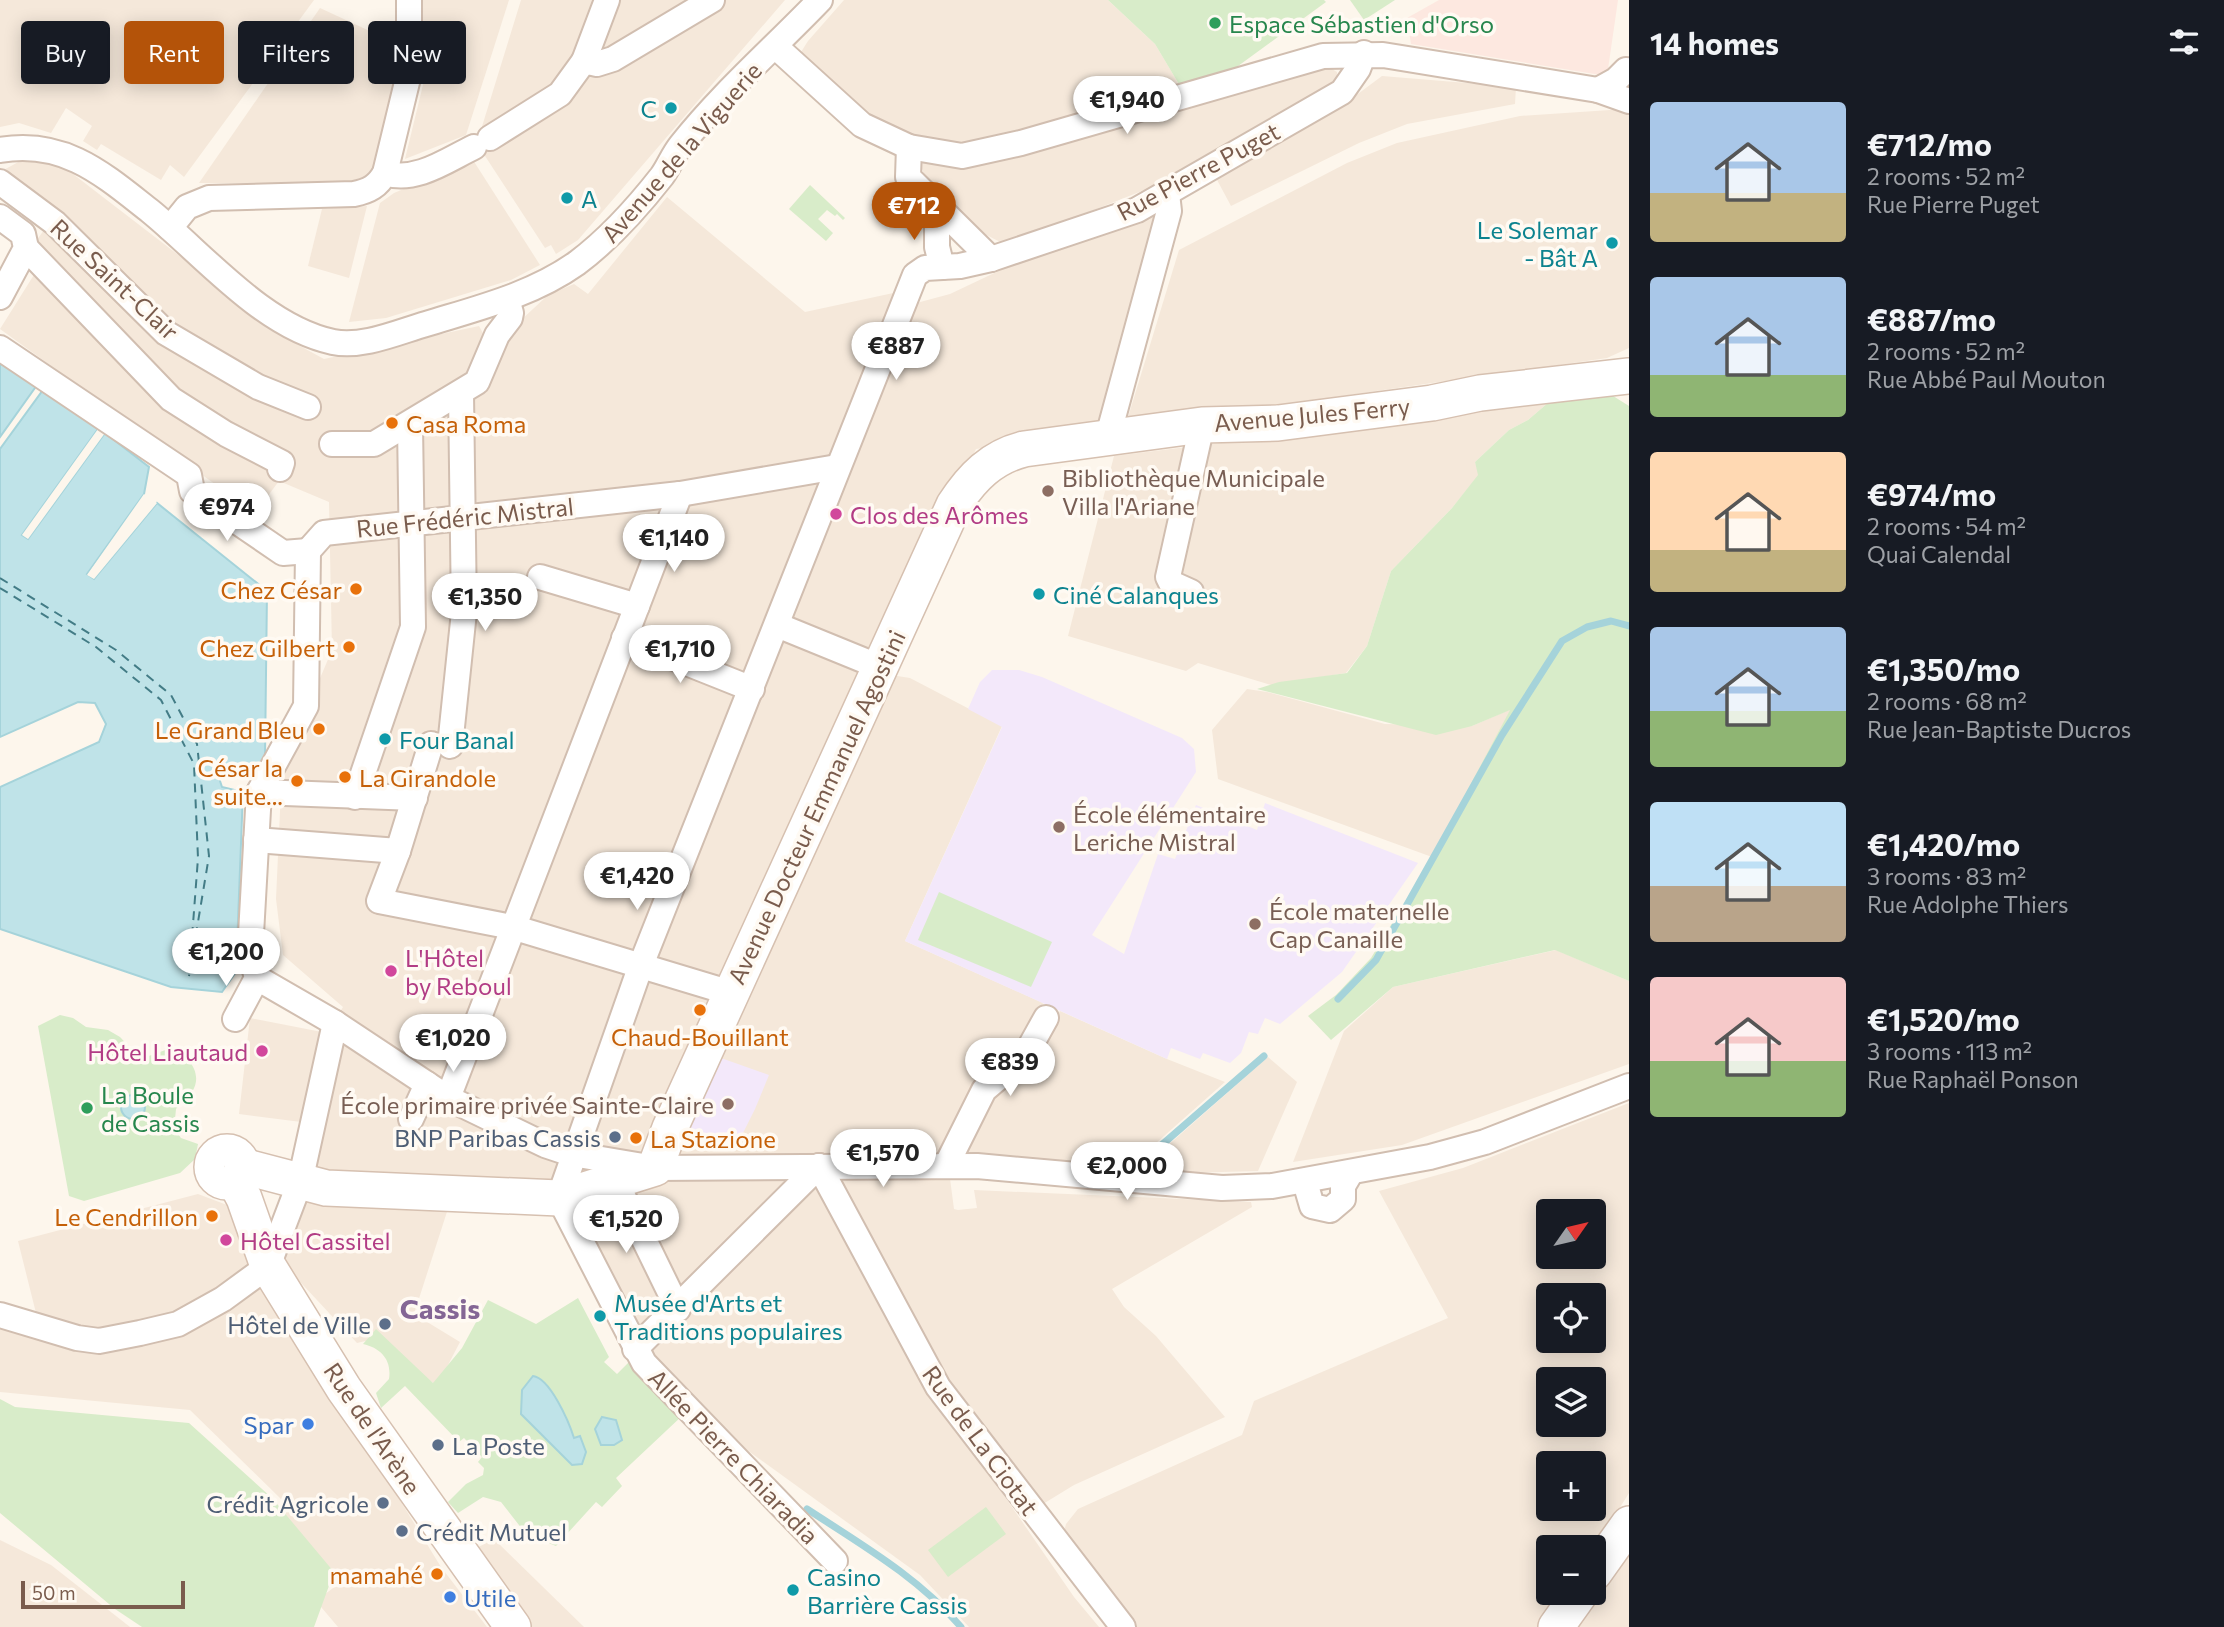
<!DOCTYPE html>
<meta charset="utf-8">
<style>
body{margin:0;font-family:Commissioner,sans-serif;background:#242831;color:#f1f3f6;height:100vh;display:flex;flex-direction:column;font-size:26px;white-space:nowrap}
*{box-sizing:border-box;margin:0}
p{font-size:23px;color:#9ea1a6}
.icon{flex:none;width:38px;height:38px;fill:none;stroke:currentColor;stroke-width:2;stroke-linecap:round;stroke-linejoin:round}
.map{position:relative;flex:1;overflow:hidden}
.panel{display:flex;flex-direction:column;background:#171b24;width:595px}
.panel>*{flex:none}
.hud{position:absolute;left:21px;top:21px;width:665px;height:63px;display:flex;gap:14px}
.needle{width:46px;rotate:56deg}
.controls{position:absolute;left:1536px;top:1199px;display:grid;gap:14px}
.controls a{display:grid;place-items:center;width:70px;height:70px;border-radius:7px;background:#171b24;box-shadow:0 4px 18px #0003;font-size:35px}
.scale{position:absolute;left:21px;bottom:18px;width:164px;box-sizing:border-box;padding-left:7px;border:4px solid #7a5c4d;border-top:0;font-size:19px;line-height:24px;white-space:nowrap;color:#7a5c4d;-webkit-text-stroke:5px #fffaf3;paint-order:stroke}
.price{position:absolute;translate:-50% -60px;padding:0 16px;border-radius:24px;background:#fff;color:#222;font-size:23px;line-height:46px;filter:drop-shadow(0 2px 4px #0008)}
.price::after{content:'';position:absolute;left:50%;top:42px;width:21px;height:16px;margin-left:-10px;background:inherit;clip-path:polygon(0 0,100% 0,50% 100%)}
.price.on{background:#b45309;color:#fff}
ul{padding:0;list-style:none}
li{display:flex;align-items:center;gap:21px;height:175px;padding:0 21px}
li span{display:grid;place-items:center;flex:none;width:196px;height:140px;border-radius:7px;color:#555}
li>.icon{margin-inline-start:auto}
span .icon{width:84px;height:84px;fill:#fffc;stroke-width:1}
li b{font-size:30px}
h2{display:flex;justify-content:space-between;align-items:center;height:84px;padding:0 21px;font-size:30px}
.tag{padding:0 24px;border-radius:7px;background:#171b24;box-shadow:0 4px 18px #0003;font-size:24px;line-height:63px}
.tag.on{background:#b45309;color:#fff}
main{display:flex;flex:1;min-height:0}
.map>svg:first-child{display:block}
.residential{fill:#f5e8da;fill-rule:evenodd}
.commercial{fill:#fde8e0}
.education{fill:#f3e8fa}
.green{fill:#d8ecc9}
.water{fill:#bfe3e8;stroke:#a5d3da;stroke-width:2}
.pier{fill:#fdf6ec}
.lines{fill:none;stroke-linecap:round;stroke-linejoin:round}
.stream{stroke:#a5d3da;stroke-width:7}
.ferry{stroke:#437c86;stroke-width:2;stroke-dasharray:9 7;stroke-linecap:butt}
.street-casing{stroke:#d1beb0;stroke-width:28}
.secondary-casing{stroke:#d6c0b0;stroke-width:38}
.street{stroke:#fff;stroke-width:24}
.secondary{stroke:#fff;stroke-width:35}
.leisure-dot{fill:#2e9e5b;stroke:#fffaf3;stroke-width:2.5}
.culture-dot{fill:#0f9aa8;stroke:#fffaf3;stroke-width:2.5}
.food-dot{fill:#e8710a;stroke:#fffaf3;stroke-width:2.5}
.education-dot{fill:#8d6e63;stroke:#fffaf3;stroke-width:2.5}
.hotel-dot{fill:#d1479c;stroke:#fffaf3;stroke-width:2.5}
.service-dot{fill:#5c6f8a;stroke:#fffaf3;stroke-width:2.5}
.shop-dot{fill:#3f7fe0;stroke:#fffaf3;stroke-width:2.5}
.labels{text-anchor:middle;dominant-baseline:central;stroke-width:7;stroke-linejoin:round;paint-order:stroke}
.leisure-label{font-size:24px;fill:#27864d;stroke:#fffaf3;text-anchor:start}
.culture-label{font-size:24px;fill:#0d838f;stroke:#fffaf3;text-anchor:start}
.street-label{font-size:24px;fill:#7a5c4d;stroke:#fffaf3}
.food-label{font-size:24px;fill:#c56008;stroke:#fffaf3;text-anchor:end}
.education-label{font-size:24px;fill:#785e54;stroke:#fffaf3;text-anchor:start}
.hotel-label{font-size:24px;fill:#b23c85;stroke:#fffaf3;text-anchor:start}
.service-label{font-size:24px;fill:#4e5e75;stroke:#fffaf3;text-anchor:end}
.shop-label{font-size:24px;fill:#366cbe;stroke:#fffaf3;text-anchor:end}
.quarter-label{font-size:28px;font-weight:bold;fill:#846695;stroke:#fffaf3}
</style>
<main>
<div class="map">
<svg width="1629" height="1627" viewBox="0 0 1629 1627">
<rect width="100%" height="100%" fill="#fdf6ec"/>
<g class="residential">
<path d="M0 0H314L184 177 170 165 161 180 101 144 97 150 83 141 92 126 66 108 51 133 19 123 0 127Z"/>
<path d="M418 0H509L466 135 405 159 430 56 419 30Z"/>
<path d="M521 0H785L578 240 556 254 551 245 545 248 485 156 480 133Z"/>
<path d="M844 0H1108L1155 44 1180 86 993 141 950 144 889 131 831 88 801 52 808 41Z"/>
<path d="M320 8 402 46 378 165 368 177 354 184 199 183Z"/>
<path d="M1325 65 1337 72V83L1187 173 1006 245 971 227 930 190 919 161Z"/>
<path d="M1382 76 1516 87 1515 104 1407 124 1359 143 1231 206 1216 178 1347 102Z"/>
<path d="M1625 109 1629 113V348L1607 358 1125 427 1179 250 1347 163 1397 143 1520 116Z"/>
<path d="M22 160 60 164 289 340 324 359 479 326 484 335 475 352 485 374 504 336 548 295 574 284 588 294 667 197 805 312 898 292 909 305 950 294 1064 240 1151 212 1161 219 1106 430 976 449 866 671 910 678 1002 726 905 941 1043 1003 1016 1051 945 1159 802 1158 901 1346 1074 1597 1099 1627H969L920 1575 747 1450 648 1360 558 1188 455 1187 414 1314 460 1342 437 1386 374 1339 357 1343 276 1256 309 1123 239 1114 250 1018 327 1033 343 1007 283 955 276 899 282 768 332 650 329 502 279 481 255 513 0 329 42 262 30 249 53 218 0 172Z"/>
<path d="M473 160 540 265 511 280 386 318 349 322 380 203 394 193Z"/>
<path d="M367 206 349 278 308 266 322 209Z"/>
<path d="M1549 402 1528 420 1509 430 1475 462 1479 475 1452 508 1391 571 1367 646 1346 673 1271 685 1198 663 1186 671 1068 636 1114 456Z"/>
<path d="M1247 689 1267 692 1385 724 1472 726 1511 709 1432 857 1218 779 1212 730Z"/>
<path d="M1556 950 1629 981V1064L1402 1145 1293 1162 1344 1031 1393 987Z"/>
<path d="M1060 1011 1167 1059 1225 1082 1129 1167 960 1154 992 1089 1029 1060Z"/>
<path d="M1268 1057 1297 1082 1258 1171 1184 1173 1140 1170Z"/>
<path d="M1629 1103V1493L1594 1549 1549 1547V1592L1562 1593 1538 1627H1134L1063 1535 1066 1524 1078 1509 1242 1435 1254 1401 1448 1318 1379 1191 1463 1168ZM1549 1211H1594V1256H1549ZM1549 1295H1594V1340H1549ZM1549 1379H1594V1424H1549ZM1549 1463H1594V1508H1549Z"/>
<path d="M949 1171 954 1209 958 1210 977 1208 974 1190 1251 1202 1252 1207 1112 1289 1124 1307 1156 1336 1225 1417 1074 1485 1043 1504 950 1385 836 1177Z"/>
<path d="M198 1194 235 1208 248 1266 264 1279 441 1567 487 1627H338L316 1601 341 1582 278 1521 282 1500 190 1410 0 1392V1319L40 1329 18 1241Z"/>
<path d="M494 1539 584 1627H518L467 1553Z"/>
<path d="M0 1540 51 1565 130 1627H0Z"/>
<path d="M1629 1544V1627H1577L1602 1585Z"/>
</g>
<path class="commercial" d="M1439 0H1618L1607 76 1411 44 1407 18Z"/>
<g class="education">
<path d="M992 670H1019L1042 677 1182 738 1194 749 1196 772 1092 935 1124 954 1158 854 1175 859 1196 805 1257 830 1265 803 1418 863 1342 972 1280 1024 1265 1018 1258 1034 1249 1032 1241 1053 1230 1063 1203 1053 1200 1059 1171 1048 1167 1059 905 941 1002 727 968 709 980 682Z"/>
<path d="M721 1058 769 1075 755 1109 735 1149H681Z"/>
</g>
<g class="green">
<path d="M1108 0H1324L1326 2 1223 77 1180 86 1155 44Z"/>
<path d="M1350 0H1395L1364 20Z"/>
<path d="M810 185 845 218 843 220 837 214 835 216 827 210 818 219 833 233 826 241 789 209Z"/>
<path d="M1610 394 1629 406V981L1555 950 1393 987 1331 1040 1308 1016 1336 995 1371 958 1432 857 1510 710 1472 726 1436 735 1257 689 1279 682 1347 673 1367 646 1391 571 1452 508 1478 475 1475 462 1509 430 1528 420 1549 402Z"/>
<path d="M939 892 1052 942 1031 987 918 940Z"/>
<path d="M60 1015 73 1018 86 1027 108 1030 120 1037 136 1054 146 1057 171 1048C188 1055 204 1073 192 1092 188 1098 181 1103 176 1109L174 1129 181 1138 198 1144 195 1159 180 1173 84 1201 69 1196 38 1026Z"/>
<path d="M578 1298 609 1357 604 1362 617 1374 629 1362 683 1415 616 1478 622 1486 602 1507 596 1502 556 1546 526 1534 501 1502 483 1497 458 1513 448 1502 466 1484 483 1475 484 1468 478 1462 482 1457 464 1438 459 1442 405 1386 381 1408 376 1393 389 1379C392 1360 381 1348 363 1344L376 1329 433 1383 462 1348 488 1300 536 1324Z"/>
<path d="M0 1399 15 1407 189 1423 272 1498 334 1572 314 1627H142L115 1609 0 1513Z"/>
<path d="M986 1507 1006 1534 948 1577 928 1550Z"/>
</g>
<g class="water">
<path d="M0 362 37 385 0 437Z"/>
<path d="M43 390 98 429 22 535 28 539 105 433 149 467 144 494 87 574 94 579 157 503 267 591 265 757 258 776 222 770 219 778 222 787 243 792 236 972 222 992 171 987 0 929V787L99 742 106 724 95 703 78 702 0 737V449Z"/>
<circle cx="133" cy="1107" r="12"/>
<path d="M533 1376C550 1378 569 1422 574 1438L580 1436 586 1452 582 1464 572 1465 521 1414 522 1390Z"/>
<path d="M602 1417 616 1420 622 1440 614 1445H601L595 1429Z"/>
</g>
<g class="pier">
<path d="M98 429 101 431 27 535 102 431 105 433 28 539 22 535Z"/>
<path d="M144 494 147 496 92 574 154 501 157 503 94 579 87 575Z"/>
</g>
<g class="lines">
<g class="stream">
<path d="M1338 999 1376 960 1502 735 1562 641 1587 627 1611 621 1629 626"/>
<path d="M1134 1169 1264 1056"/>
<path d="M807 1509C862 1545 918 1577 961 1627"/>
</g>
<g class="ferry">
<path d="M0 578 116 650 171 695 197 744 209 856 189 976"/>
<path d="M0 588 96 647 161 700 194 764 198 858 190 964"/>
</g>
<defs>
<g id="street">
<path d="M775 46 862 125 909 147 962 156 1021 143 1323 56 1383 55 1598 90"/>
<path d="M584 61 607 0"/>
<path d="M1626 70 1616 80 1598 90 1629 101"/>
<path d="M490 138 560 94 584 61 597 64 613 59 712 0"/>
<path d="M909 147 908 177 991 259"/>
<path d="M0 150C64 139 103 174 150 211 204 255 263 327 333 342 363 348 398 332 426 324 478 308 532 295 577 263 609 239 637 208 662 176 669 166 673 155 681 145 722 93 774 48 820 0"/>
<path d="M385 173C416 183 447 160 474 147"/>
<path d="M0 182 55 223 166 333 258 387 308 407"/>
<path d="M937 207V247L942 267"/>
<path d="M0 217 23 234 26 248 0 297"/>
<path d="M170 228 187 207 209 198 354 194C369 191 378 186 385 173L409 74V0"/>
<path d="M26 248 171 399 226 434 282 463 280 469"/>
<path d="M0 348 189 475 192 491 283 553 308 551"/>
<path d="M1112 437 1111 425 1169 211 1167 194"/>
<path d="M332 444H374L477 382 497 335 510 318 511 313 507 299"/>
<path d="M308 551 324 533 680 494 837 467"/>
<path d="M540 577 637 606"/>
<path d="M1191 592 1171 583 1168 577 1202 425"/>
<path d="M777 625 880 667"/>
<path d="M624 638 752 689"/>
<path d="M431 744 398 851 379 901 512 927 731 993"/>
<path d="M450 746 464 612 461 394"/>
<path d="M259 792 415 798"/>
<path d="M355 797 413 627 410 425"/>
<path d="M256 840 398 851"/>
<path d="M257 978 335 1023 448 1098 545 1145 572 1154 655 1168 977 1166 1222 1188 1272 1186 1430 1157 1485 1142 1629 1086"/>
<path d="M235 1019 257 978 250 952 259 792 306 706 308 551"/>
<path d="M448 1098 680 494"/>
<path d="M411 1119 427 1084"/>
<path d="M819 1166 938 1387 1123 1627"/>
<path d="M946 1166 984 1090 1026 1054 1046 1018"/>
<path d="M616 1182 678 1309"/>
<path d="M1305 1182 1312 1206 1330 1210 1343 1199V1186L1350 1174"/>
<path d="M0 1315 77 1338 99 1341 140 1333 178 1324 223 1299 268 1266 300 1182 335 1023"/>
<path d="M635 1349 819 1166"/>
<path d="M835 1561 644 1363 559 1198 641 965 915 275 925 268 960 266 991 259 1137 210 1342 92 1358 69 1364 53"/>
</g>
<g id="secondary">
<circle cx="227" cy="1167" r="15"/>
<path d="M242 1166 326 1188 559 1198 655 1168 670 1128 954 505C972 477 992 457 1024 449L1202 425 1278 423 1432 403 1480 393 1629 376"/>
<path d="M235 1181 244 1198 268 1266 344 1389 513 1627"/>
<path d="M1594 1573 1629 1524"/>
<path d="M1556 1627 1581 1592"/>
</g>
</defs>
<use href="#street" class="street-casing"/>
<use href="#secondary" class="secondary-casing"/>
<use href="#street" class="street"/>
<use href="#secondary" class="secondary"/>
</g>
<g class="leisure-dot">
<circle cx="1215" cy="23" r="7"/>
<circle cx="87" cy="1108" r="7"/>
</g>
<g class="culture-dot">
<circle cx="671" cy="108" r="7"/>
<circle cx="567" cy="198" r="7"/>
<circle cx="1612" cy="243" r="7"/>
<circle cx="1039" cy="594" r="7"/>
<circle cx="385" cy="739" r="7"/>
<circle cx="600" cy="1316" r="7"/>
<circle cx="793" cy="1590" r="7"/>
</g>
<g class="food-dot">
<circle cx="392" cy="423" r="7"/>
<circle cx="356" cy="589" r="7"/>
<circle cx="349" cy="647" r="7"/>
<circle cx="319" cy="729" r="7"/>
<circle cx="345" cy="777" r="7"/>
<circle cx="297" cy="781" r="7"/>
<circle cx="700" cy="1010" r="7"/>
<circle cx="636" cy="1138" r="7"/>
<circle cx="212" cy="1216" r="7"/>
<circle cx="437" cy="1574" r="7"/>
</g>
<g class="education-dot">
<circle cx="1048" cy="491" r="7"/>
<circle cx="1059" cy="827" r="7"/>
<circle cx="1255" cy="924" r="7"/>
<circle cx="728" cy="1104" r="7"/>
</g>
<g class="hotel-dot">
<circle cx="836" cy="514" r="7"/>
<circle cx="391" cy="971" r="7"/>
<circle cx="262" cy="1051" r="7"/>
<circle cx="226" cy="1240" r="7"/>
</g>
<g class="service-dot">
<circle cx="615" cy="1137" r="7"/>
<circle cx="385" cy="1324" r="7"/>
<circle cx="438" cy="1445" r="7"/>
<circle cx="383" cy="1503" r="7"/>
<circle cx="402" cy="1531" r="7"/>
</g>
<g class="shop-dot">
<circle cx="308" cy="1424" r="7"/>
<circle cx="450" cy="1597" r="7"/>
</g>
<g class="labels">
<g class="leisure-label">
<text x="1229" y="23">Espace Sébastien d'Orso</text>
<text x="101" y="1094">La Boule<tspan x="101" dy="28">de Cassis</tspan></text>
</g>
<g class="culture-label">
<text x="657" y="108" text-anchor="end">C</text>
<text x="581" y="198">A</text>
<text x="1598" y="229" text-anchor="end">Le Solemar<tspan x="1598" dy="28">- Bât A</tspan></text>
<text x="1053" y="594">Ciné Calanques</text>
<text x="399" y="739">Four Banal</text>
<text x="614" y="1302">Musée d'Arts et<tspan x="614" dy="28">Traditions populaires</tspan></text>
<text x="807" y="1576">Casino<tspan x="807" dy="28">Barrière Cassis</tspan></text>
</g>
<g class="street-label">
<text transform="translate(681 152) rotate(-49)">Avenue de la Viguerie</text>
<text transform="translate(1198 171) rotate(-28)">Rue Pierre Puget</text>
<text transform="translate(115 279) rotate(43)">Rue Saint-Clair</text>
<text transform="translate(1312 414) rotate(-5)">Avenue Jules Ferry</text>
<text transform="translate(465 517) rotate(-6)">Rue Frédéric Mistral</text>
<text transform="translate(816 807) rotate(-65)">Avenue Docteur Emmanuel Agostini</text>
<text transform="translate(373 1428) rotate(56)">Rue de l'Arène</text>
<text transform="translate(981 1440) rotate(54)">Rue de La Ciotat</text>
<text transform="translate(734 1456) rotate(46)">Allée Pierre Chiaradia</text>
</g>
<g class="food-label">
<text x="406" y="423" text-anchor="start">Casa Roma</text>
<text x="342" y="589">Chez César</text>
<text x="335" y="647">Chez Gilbert</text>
<text x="305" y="729">Le Grand Bleu</text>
<text x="283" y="767">César la<tspan x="283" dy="28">suite...</tspan></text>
<text x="359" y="777" text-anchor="start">La Girandole</text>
<text x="700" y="1036" text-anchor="middle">Chaud-Bouillant</text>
<text x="650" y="1138" text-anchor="start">La Stazione</text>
<text x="198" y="1216">Le Cendrillon</text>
<text x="423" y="1574">mamahé</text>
</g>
<g class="education-label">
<text x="1062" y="477">Bibliothèque Municipale<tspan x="1062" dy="28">Villa l'Ariane</tspan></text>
<text x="1073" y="813">École élémentaire<tspan x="1073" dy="28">Leriche Mistral</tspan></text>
<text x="1269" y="910">École maternelle<tspan x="1269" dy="28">Cap Canaille</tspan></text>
<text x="714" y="1104" text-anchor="end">École primaire privée Sainte-Claire</text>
</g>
<g class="hotel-label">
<text x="850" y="514">Clos des Arômes</text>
<text x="405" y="957">L'Hôtel<tspan x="405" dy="28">by Reboul</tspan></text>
<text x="248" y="1051" text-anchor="end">Hôtel Liautaud</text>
<text x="240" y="1240">Hôtel Cassitel</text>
</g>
<g class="service-label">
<text x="601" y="1137">BNP Paribas Cassis</text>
<text x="371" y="1324">Hôtel de Ville</text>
<text x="452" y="1445" text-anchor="start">La Poste</text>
<text x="369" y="1503">Crédit Agricole</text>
<text x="416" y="1531" text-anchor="start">Crédit Mutuel</text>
</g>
<g class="shop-label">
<text x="294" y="1424">Spar</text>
<text x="464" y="1597" text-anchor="start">Utile</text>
</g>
<g class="quarter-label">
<text x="440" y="1308">Cassis</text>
</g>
</g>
</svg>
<div class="controls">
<a><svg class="needle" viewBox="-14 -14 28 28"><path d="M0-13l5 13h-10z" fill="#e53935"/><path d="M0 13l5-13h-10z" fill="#9ea1a6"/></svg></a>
<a><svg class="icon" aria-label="locate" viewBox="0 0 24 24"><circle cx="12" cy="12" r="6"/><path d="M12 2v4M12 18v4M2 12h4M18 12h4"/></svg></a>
<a><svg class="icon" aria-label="layers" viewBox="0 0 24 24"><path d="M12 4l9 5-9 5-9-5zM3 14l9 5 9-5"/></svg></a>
<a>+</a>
<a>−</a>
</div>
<div class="scale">50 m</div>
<b class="price" style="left:1127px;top:136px">€1,940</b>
<b class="price on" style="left:914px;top:242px">€712</b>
<b class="price" style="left:896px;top:382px">€887</b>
<b class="price" style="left:227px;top:543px">€974</b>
<b class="price" style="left:674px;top:574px">€1,140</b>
<b class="price" style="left:485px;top:633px">€1,350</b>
<b class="price" style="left:680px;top:685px">€1,710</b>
<b class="price" style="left:637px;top:912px">€1,420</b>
<b class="price" style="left:226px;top:988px">€1,200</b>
<b class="price" style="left:453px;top:1074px">€1,020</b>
<b class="price" style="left:1010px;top:1098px">€839</b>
<b class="price" style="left:883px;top:1189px">€1,570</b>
<b class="price" style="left:1127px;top:1202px">€2,000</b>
<b class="price" style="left:626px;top:1255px">€1,520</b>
<div class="hud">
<a class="tag">Buy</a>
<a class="tag on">Rent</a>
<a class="tag">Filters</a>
<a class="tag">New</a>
</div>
</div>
<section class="panel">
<h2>14 homes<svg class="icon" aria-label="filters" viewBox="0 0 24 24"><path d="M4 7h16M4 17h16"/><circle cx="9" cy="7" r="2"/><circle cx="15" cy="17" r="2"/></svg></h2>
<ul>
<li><span style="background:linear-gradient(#a9c7e8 65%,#c2b280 0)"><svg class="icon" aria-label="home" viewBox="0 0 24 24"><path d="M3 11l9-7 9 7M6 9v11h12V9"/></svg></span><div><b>€712/mo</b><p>2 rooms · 52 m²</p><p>Rue Pierre Puget</p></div></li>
<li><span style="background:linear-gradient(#a9c7e8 70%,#8fb573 0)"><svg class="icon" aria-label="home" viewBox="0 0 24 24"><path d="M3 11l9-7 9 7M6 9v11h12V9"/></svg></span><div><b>€887/mo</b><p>2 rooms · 52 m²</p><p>Rue Abbé Paul Mouton</p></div></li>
<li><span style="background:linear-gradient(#ffd9b3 70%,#c2b280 0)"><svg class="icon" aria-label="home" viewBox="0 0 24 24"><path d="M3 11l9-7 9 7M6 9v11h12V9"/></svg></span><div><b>€974/mo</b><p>2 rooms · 54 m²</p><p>Quai Calendal</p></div></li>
<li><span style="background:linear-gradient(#a9c7e8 60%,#8fb573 0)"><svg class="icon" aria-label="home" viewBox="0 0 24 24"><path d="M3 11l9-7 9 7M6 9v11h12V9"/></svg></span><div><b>€1,350/mo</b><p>2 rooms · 68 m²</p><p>Rue Jean-Baptiste Ducros</p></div></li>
<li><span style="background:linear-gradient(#bfe0f5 60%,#b9a48a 0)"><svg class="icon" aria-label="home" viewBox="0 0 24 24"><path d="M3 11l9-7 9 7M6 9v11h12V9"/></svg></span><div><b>€1,420/mo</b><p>3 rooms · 83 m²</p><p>Rue Adolphe Thiers</p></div></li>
<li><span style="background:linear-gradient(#f6c9c9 60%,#8fb573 0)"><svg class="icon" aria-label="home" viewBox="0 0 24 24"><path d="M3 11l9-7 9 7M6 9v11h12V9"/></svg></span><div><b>€1,520/mo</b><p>3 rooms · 113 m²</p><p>Rue Raphaël Ponson</p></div></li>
</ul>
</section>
</main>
